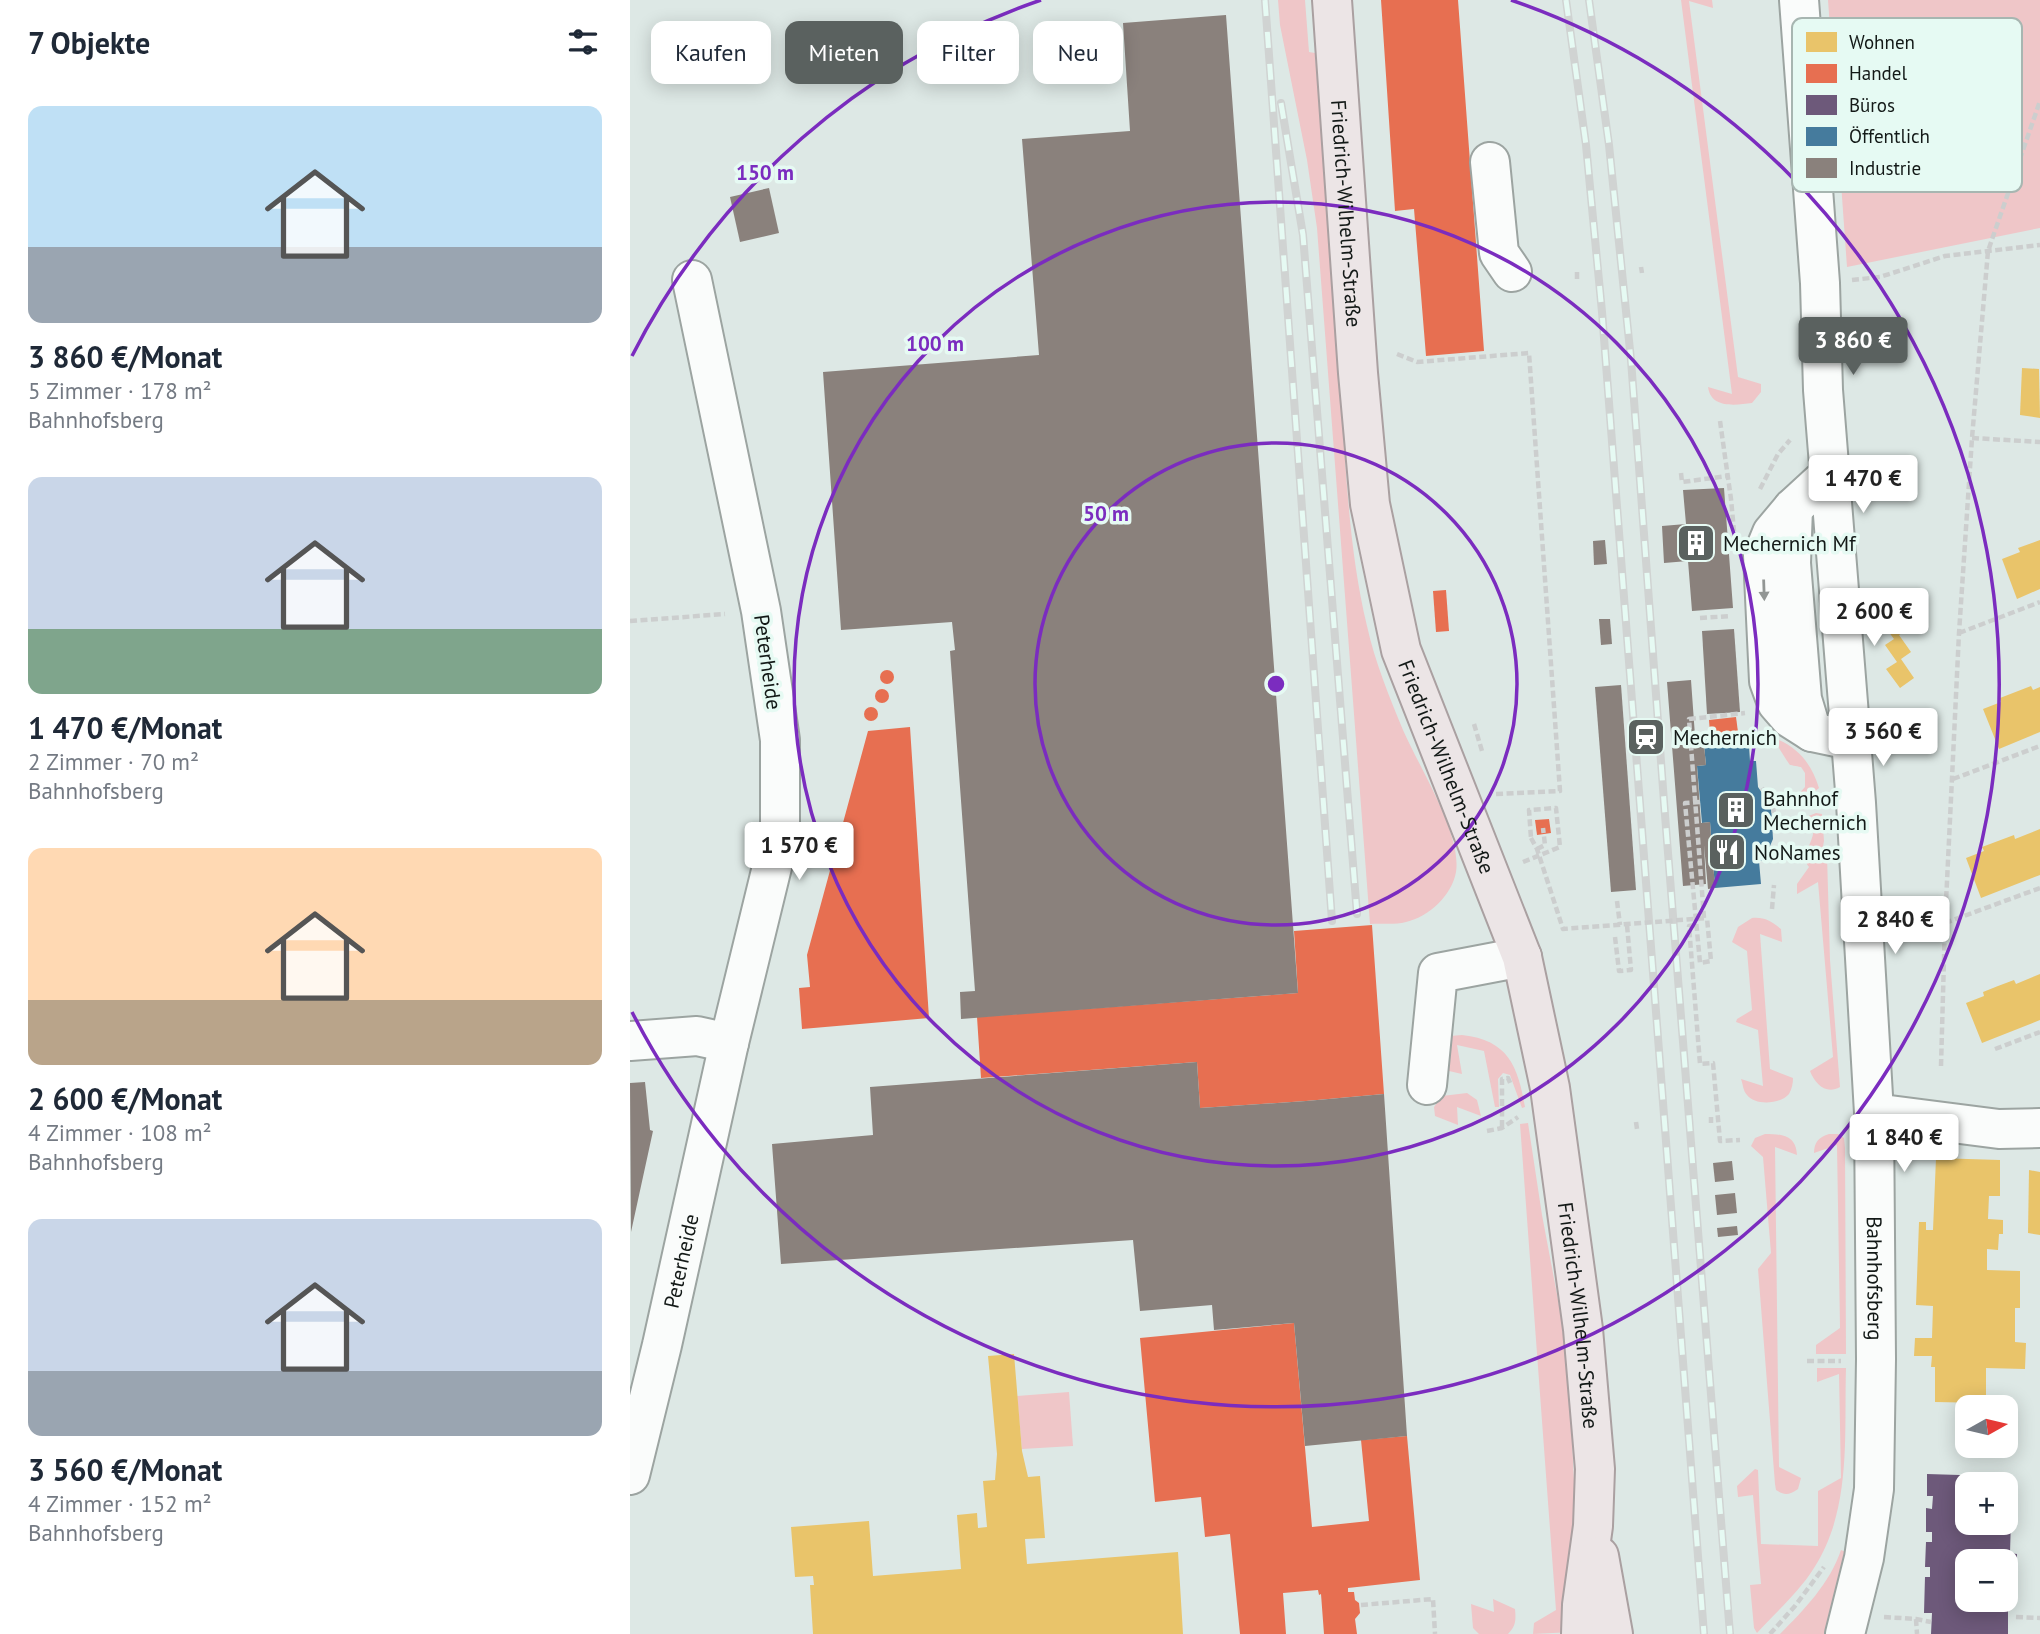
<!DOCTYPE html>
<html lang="de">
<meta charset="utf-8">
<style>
body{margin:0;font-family:"PT Sans",sans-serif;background:#f2f2f3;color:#1f2937;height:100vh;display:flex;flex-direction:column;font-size:26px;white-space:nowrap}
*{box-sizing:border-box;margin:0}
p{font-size:23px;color:#747a83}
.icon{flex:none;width:38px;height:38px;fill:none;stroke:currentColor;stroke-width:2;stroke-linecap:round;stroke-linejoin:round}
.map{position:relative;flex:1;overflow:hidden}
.side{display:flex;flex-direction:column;background:#fff;width:630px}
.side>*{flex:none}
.banner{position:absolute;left:21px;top:21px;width:665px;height:63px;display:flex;gap:14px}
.needle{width:46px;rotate:82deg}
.controls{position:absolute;left:1325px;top:1395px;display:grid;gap:14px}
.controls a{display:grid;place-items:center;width:63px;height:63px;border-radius:14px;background:#fff;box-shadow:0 4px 18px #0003;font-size:35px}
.price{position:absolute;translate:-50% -60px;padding:0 16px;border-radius:7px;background:#fff;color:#222;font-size:23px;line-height:46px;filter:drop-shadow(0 2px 4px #0008)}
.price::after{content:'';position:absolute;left:50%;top:42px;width:21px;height:16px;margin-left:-10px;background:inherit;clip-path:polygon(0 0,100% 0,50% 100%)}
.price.on{background:#5a615f;color:#fff}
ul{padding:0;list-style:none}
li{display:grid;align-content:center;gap:14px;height:371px;padding:0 28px}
li span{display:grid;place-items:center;height:217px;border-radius:14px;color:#555}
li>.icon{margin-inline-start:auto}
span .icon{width:126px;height:126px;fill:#fffc;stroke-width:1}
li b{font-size:30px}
h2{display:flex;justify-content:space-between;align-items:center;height:84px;padding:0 28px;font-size:30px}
.tag{padding:0 24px;border-radius:14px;background:#fff;box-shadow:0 4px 18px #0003;font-size:24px;line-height:63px}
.tag.on{background:#5a615f;color:#fff}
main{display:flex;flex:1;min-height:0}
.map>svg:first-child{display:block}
.green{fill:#efc6c8}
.homes{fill:#e9c46a}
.shops{fill:#e76f51}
.offices{fill:#6d597a;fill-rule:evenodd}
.public{fill:#457b9d}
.industry{fill:#8a817c}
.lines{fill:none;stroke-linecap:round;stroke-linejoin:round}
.minor-casing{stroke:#9ca4a1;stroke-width:42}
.major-casing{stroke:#aaa0a1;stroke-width:42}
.path{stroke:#cccece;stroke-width:4.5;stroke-dasharray:7 3.5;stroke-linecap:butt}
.minor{stroke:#fafcfb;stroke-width:38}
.major{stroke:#ece5e6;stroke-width:38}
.rail-casing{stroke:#d0d3d2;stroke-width:8}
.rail{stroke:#e6faf3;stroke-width:5;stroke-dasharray:16;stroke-linecap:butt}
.path-bridge{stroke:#cccece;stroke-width:4.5;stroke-dasharray:7 3.5;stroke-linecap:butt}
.oneway{fill:#929694}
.ring{fill:none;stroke:#7b2cbf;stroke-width:3.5}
.labels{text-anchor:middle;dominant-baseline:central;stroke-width:7;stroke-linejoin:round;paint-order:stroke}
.street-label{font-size:21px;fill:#131917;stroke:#e6faf3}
.poi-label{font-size:21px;fill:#131917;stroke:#e6faf3;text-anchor:start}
.key{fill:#e6faf3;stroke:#a7b6b1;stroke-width:2}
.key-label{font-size:19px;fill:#131917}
.centre{fill:#7b2cbf;stroke:#e6faf3;stroke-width:3.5}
.ring-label{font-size:21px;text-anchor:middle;font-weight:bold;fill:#7b2cbf;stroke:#e6faf3;stroke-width:7;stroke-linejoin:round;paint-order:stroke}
</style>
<main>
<section class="side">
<h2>7 Objekte<svg class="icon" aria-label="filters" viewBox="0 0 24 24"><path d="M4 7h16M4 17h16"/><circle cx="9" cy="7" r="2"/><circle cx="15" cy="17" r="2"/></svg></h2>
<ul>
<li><span style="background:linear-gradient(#bfe0f5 65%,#9aa5b1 0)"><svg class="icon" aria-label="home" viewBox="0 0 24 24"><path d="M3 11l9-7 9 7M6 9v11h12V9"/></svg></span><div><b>3 860 €/Monat</b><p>5 Zimmer · 178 m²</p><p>Bahnhofsberg</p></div></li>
<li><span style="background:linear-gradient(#c9d6e8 70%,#7fa58c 0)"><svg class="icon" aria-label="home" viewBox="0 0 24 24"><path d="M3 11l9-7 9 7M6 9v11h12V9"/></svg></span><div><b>1 470 €/Monat</b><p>2 Zimmer · 70 m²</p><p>Bahnhofsberg</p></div></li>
<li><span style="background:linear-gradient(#ffd9b3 70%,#b9a48a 0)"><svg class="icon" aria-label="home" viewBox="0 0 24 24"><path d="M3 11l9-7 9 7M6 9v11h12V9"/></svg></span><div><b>2 600 €/Monat</b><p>4 Zimmer · 108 m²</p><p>Bahnhofsberg</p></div></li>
<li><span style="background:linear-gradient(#c9d6e8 70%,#9aa5b1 0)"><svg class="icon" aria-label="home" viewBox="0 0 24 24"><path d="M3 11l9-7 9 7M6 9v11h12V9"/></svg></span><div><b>3 560 €/Monat</b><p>4 Zimmer · 152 m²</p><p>Bahnhofsberg</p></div></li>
</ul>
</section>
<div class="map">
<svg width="1410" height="1634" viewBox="0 0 1410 1634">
<rect width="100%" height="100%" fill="#dde8e5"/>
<g class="green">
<path d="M648 0H675L679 52 685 53C694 164 702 274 710 385 716 465 718 547 737 626 745 662 759 696 773 730 789 767 832 834 826 872 822 895 799 917 776 922 765 925 752 923 740 924L687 228 677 160 650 25Z"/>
<path d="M1051 0H1082L1083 8 1059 1 1108 377 1131 384V392L1122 403C1106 405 1081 409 1078 387L1102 394Z"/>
<path d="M1198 0H1410V228L1217 267Z"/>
<path d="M1149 740C1171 750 1182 766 1189 788L1170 804 1166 802V797L1175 787V773L1171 767C1170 767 1161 765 1160 765 1159 764 1146 744 1146 742Z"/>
<path d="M1186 813 1192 814 1194 841 1192 852 1197 855 1200 960 1210 1087C1196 1095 1185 1084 1180 1071L1203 1057 1188 882 1167 894V884L1179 867C1168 854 1188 840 1183 822L1181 821 1177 826 1173 823 1176 817Z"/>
<path d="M1122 918C1135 917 1141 921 1151 929L1152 942 1130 934 1140 1069 1163 1078C1163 1083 1162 1089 1159 1094 1151 1104 1125 1106 1117 1095 1113 1091 1113 1084 1111 1079L1133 1086 1128 1030 1106 1022 1107 1019 1122 1010 1117 951 1102 942 1108 927Z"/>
<path d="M832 1035C878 1040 888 1066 895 1107L892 1108 880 1075 873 1073 868 1079 869 1107H865L854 1051 827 1045 832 1074 819 1071 813 1066 820 1036Z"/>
<path d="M837 1093 847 1100 851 1116 827 1107 828 1125 805 1116 804 1107 812 1096Z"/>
<path d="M898 1123 912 1215 929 1305 939 1377 945 1503 942 1632 903 1634 904 1623 926 1610 890 1124Z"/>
<path d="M1135 1134C1152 1134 1166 1135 1167 1155L1145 1147 1149 1467 1171 1478 1168 1489C1159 1495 1155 1496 1146 1490L1145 1484 1128 1269 1141 1253 1133 1157 1121 1146 1125 1138Z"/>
<path d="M1199 1134H1208L1214 1138 1215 1148 1216 1354H1186V1345L1210 1328 1207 1145 1184 1153C1184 1142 1189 1137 1199 1134Z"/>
<path d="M1187 1368H1216C1214 1435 1222 1509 1184 1568 1169 1592 1146 1612 1127 1633L1124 1628 1120 1585 1131 1584 1123 1495 1108 1497 1107 1486 1125 1469 1128 1470 1131 1544 1188 1546V1491L1211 1478 1209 1374 1187 1382Z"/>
<path d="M439 1392 443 1446 392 1449 387 1396Z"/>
<path d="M1211 1550 1218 1553 1196 1634H1150C1174 1610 1200 1583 1211 1550Z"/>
<path d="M863 1599 885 1609C886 1620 886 1626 878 1634H849L843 1628 841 1604 864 1612Z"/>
</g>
<g class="homes">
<path d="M1392 368 1409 369 1410 418 1390 415Z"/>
<path d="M1410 540V589L1387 599 1372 559 1390 552 1388 548Z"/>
<path d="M1264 610 1278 629 1269 635 1281 652 1271 659 1284 678 1270 688 1256 669 1267 662 1255 645 1264 639 1250 620Z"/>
<path d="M1401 686 1403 690 1410 687V732L1369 749 1353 709 1371 702 1370 698Z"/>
<path d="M1410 829V875L1351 898 1336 858 1354 851 1352 847 1384 835 1385 839Z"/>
<path d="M1410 974V1020L1352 1043 1336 1003 1354 996 1353 992 1368 986 1384 980 1386 984Z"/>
<path d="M1306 1158 1370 1160V1196H1359L1358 1219 1373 1220V1234H1369L1368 1250 1357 1249V1270L1390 1271V1308H1385V1342L1396 1343 1395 1369 1356 1368V1403L1305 1402V1367H1301L1302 1356H1284L1285 1338H1302L1303 1306 1286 1305 1289 1222H1296V1230H1303Z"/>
<path d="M1399 1170 1410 1172V1235L1398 1233Z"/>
<path d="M384 1354 392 1451 398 1477 410 1476 415 1538 395 1539 397 1564 548 1552 553 1634H183L180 1585H184L183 1576 165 1577 161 1527 239 1521 243 1576 331 1569 327 1515 347 1513 348 1528 357 1527 353 1481 365 1480 367 1454 358 1356Z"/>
</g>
<g class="shops">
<path d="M751 0H828L854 351 796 356 784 209 765 211Z"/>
<path d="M816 590 819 631 806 632 803 591Z"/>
<circle cx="257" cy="677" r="7"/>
<circle cx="252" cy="696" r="7"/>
<circle cx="241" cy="714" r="7"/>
<path d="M1106 717 1108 732 1080 734 1079 720Z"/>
<path d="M280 727 299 1018 172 1029 169 988 180 987 177 955 238 731Z"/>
<path d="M919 819 921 833 907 835 905 820Z"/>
<path d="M742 925 754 1094 676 1101 570 1108 567 1062 351 1078 347 1017 668 993 664 931Z"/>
<path d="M664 1323 682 1527 739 1521 731 1440 777 1436 790 1580 718 1588V1592H724L725 1600 729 1603 730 1613 725 1619 727 1634H694L691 1594 689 1595 688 1590 653 1593 656 1634H610L600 1534 575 1537 571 1497 525 1502 510 1338Z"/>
</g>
<path class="offices" d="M1297 1474 1362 1476V1484H1337V1522H1376V1485H1382L1380 1553 1387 1554 1386 1598H1378V1634H1301L1302 1613H1294L1295 1577H1300V1567H1295L1296 1542H1302V1532H1296V1508L1302 1509 1303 1496H1297ZM1337 1561H1376V1600H1337Z"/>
<path class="public" d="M1118 731 1120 761H1126L1128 787 1141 806 1143 839 1134 860 1129 861 1131 884 1085 888 1080 822 1072 823 1067 766 1076 765 1073 735Z"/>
<g class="industry">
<path d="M596 15 668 993 331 1019 330 992 345 991 320 651 325 650 322 622 211 630 193 372 409 355 392 139 500 131 493 23Z"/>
<path d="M139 188 149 233 110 242 100 197Z"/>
<path d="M1094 488 1103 608 1062 611 1058 561 1034 563 1032 526 1056 524 1053 490Z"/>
<path d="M975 540 977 564 964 565 963 541Z"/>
<path d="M969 619H980L982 644 971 645Z"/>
<path d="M1104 629 1110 712 1077 714 1072 631Z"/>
<path d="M1061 680 1065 736 1073 735 1076 765 1067 766 1071 823 1080 822 1085 888 1078 889 1074 845 1076 884 1053 886 1037 682Z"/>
<path d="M991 685 1006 890 981 892 965 687Z"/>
<path d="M567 1062 570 1108 676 1101 754 1094 777 1436 675 1446 664 1323 584 1330 582 1305 510 1311 503 1240 151 1264 142 1144 243 1135 240 1087Z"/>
<path d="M15 1082 20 1130 23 1131 1 1232 0 1083Z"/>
<path d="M1102 1161 1104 1180 1085 1182 1083 1163Z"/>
<path d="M1105 1193 1107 1213 1087 1215 1085 1195Z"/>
<path d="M1107 1226 1108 1235 1088 1237 1087 1228Z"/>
</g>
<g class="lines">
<defs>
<g id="minor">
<path id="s1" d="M1169 0 1190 283 1193 390 1226 803 1244 1113 1246 1359 1244 1489 1234 1558 1215 1634"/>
<path d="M860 162 869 253 882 272"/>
<path d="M1200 474 1163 508 1142 533 1133 555 1139 681 1147 703 1160 718 1182 732 1220 740"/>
<path d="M1163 508 1161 563 1172 699 1182 732"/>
<path d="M0 1041 67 1036 99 1043"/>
<path d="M797 1085 808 973 892 957"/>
<path d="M1244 1113 1369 1129 1410 1128"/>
<path id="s2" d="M0 1475 32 1345 99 1043 150 834V740L131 611 62 280"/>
</g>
<g id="major">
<path id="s3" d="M702 0 728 373 740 504 771 650 892 957 920 1088 953 1329 965 1469 963 1526 952 1605 951 1634"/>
<path d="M969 1556 983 1634"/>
</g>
</defs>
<use href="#minor" class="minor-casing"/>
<use href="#major" class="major-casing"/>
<g class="path">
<path d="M1011 267 1012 273"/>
<path d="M947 272V279"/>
<path d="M1222 280 1250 277 1315 256 1410 245"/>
<path d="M767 354 787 362 899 353 930 791 866 794"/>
<path d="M1090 421 1101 499 1104 531"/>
<path d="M1342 438 1410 442"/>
<path d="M1051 473 1052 482 1098 476"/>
<path d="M1130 489 1148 454 1160 440"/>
<path d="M1070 618 1101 616"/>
<path d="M0 621 95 614"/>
<path d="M1329 633 1410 602"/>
<path d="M844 724 852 751"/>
<path d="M1323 779 1410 746"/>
<path d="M1132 788 1143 805 1145 824"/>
<path d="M1070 802 1055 803 1070 963 1081 961 1077 918"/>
<path d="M907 849 915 845 913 828"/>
<path d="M893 862 930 847 926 808 899 810 901 838"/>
<path d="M987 901 990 925"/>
<path d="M1142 909 1144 885"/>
<path d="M1074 918 1059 719 1115 713"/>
<path d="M1315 923 1410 888"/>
<path d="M1065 925 1059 926 1070 1064 1083 1063 1090 1141 1110 1140"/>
<path d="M985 937 989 971 1001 970 997 925"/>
<path d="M1365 1049 1410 1032"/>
<path d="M1311 1066 1315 923 1329 633 1342 438 1358 251 1410 101"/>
<path d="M1006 1122 1007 1129"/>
<path d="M1081 1123V1117"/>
<path d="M872 1127V1079L878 1078 881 1085"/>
<path d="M857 1131 872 1128 888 1117"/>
<path d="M1177 1361H1211"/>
<path d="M731 1605 803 1599 805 1634"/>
<path d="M1254 1617 1286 1619 1301 1622"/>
<path d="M1386 1617 1410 1618"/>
<path d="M1286 1619 1287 1634"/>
<path d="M1140 1634 1165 1606 1194 1567"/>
</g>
<use href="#minor" class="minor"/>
<use href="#major" class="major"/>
<defs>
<g id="rail">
<path d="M635 0 702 921"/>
<path d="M936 0 956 145 972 312 1074 1634"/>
<path d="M959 0 979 145 1001 360 1035 815 1100 1634"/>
<path d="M651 103 673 235 727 914"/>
</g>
</defs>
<use href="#rail" class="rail-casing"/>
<use href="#rail" class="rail"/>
<path class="path-bridge" d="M901 838 907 849 933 929 1077 918"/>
</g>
<defs><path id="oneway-solid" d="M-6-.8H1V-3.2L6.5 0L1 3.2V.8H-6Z" transform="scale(1.75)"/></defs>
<use class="oneway" href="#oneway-solid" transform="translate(1134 590) rotate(88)"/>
<g class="ring">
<circle cx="646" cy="684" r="241"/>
<circle cx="646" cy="684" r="482"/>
<path d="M2 356A723 723 0 0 1 411 0M881 0A723 723 0 1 1 2 1012"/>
</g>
<defs>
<symbol id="building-square" viewBox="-11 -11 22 22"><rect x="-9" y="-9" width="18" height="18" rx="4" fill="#5a615f" stroke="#e6faf3"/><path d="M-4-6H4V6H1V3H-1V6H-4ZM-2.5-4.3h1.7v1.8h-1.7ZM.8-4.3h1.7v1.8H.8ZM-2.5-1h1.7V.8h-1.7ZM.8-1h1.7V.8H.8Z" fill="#fff"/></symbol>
<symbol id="station-square" viewBox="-11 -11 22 22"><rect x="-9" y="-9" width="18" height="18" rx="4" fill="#5a615f" stroke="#e6faf3"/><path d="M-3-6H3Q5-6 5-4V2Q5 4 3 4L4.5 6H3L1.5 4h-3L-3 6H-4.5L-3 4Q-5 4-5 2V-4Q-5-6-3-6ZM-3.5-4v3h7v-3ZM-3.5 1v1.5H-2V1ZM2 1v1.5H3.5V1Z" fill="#fff"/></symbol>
<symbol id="restaurant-square" viewBox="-11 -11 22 22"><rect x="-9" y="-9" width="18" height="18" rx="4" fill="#5a615f" stroke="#e6faf3"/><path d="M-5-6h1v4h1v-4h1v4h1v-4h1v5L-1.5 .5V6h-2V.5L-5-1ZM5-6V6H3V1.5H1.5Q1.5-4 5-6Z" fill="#fff"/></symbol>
</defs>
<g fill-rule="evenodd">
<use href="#building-square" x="1044" y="521" width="44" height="44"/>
<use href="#station-square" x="994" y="715" width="44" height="44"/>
<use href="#building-square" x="1084" y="788" width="44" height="44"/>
<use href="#restaurant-square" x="1075" y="830" width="44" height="44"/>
</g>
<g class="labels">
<g class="street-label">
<text stroke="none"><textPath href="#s3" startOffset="214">Friedrich-Wilhelm-Straße</textPath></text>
<text transform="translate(138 662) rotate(82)">Peterheide</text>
<text stroke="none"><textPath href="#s3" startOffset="780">Friedrich-Wilhelm-Straße</textPath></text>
<text stroke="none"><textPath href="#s2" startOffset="220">Peterheide</textPath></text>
<text stroke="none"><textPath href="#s1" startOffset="1281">Bahnhofsberg</textPath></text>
<text stroke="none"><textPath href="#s3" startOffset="1348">Friedrich-Wilhelm-Straße</textPath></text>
</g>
<g class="poi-label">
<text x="1093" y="543">Mechernich Mf</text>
<text x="1043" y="737">Mechernich</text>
<text x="1133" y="798">Bahnhof<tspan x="1133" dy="24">Mechernich</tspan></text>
<text x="1124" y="852">NoNames</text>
</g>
</g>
<rect x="1162" y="18" width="230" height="174" rx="10" class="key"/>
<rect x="1176" y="32" width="31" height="20" fill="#e9c46a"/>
<rect x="1176" y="64" width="31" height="19" fill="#e76f51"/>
<rect x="1176" y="95" width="31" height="20" fill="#6d597a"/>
<rect x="1176" y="127" width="31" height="19" fill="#457b9d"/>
<rect x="1176" y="158" width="31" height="20" fill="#8a817c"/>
<g class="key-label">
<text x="1219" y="49">Wohnen</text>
<text x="1219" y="80">Handel</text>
<text x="1219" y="112">Büros</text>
<text x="1219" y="143">Öffentlich</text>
<text x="1219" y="175">Industrie</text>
</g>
<circle cx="646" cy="684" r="10" class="centre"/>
<g class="ring-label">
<text x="135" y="180">150 m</text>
<text x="305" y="351">100 m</text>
<text x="476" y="521">50 m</text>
</g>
</svg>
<div class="controls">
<a><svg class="needle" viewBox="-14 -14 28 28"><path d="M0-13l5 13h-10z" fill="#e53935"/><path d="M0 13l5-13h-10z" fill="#747a83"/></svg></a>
<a>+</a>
<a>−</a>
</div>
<b class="price on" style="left:1223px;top:377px">3 860 €</b>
<b class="price" style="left:1233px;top:515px">1 470 €</b>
<b class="price" style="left:1244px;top:648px">2 600 €</b>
<b class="price" style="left:1253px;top:768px">3 560 €</b>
<b class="price" style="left:169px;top:882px">1 570 €</b>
<b class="price" style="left:1265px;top:956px">2 840 €</b>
<b class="price" style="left:1274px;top:1174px">1 840 €</b>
<div class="banner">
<a class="tag">Kaufen</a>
<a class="tag on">Mieten</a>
<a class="tag">Filter</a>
<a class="tag">Neu</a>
</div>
</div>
</main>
